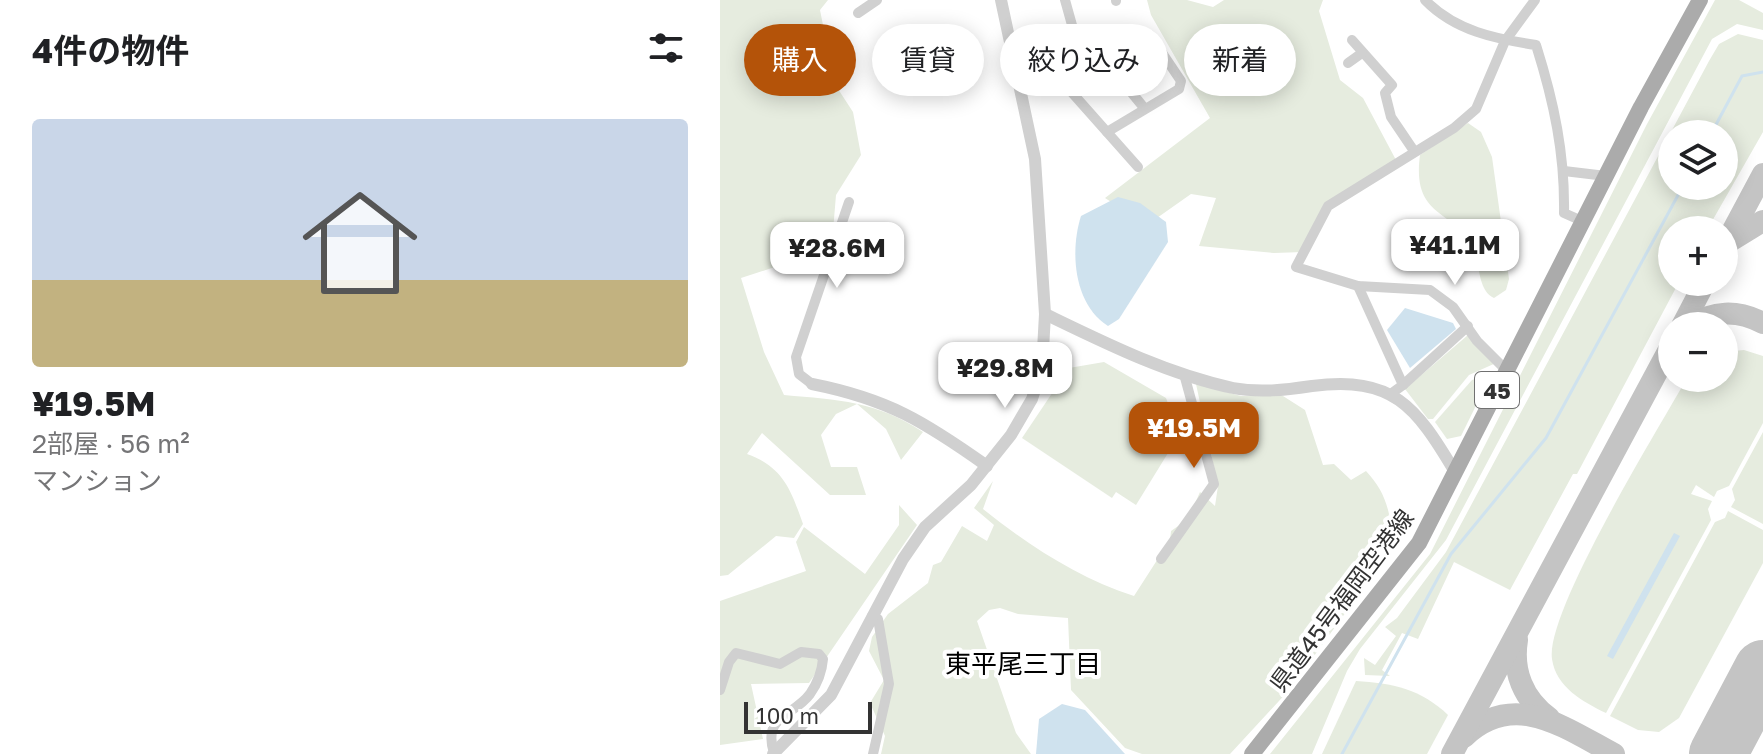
<!DOCTYPE html>
<html lang="ja">
<meta charset="utf-8">
<style>
body{margin:0;font-family:"Golos Text","Noto Sans JP",sans-serif;background:#f2f2f2;color:#202124;height:100vh;display:flex;flex-direction:column;font-size:30px;white-space:nowrap}
*{box-sizing:border-box;margin:0}
p{font-size:26px;color:#757577}
.icon{flex:none;width:44px;height:44px;fill:none;stroke:currentColor;stroke-width:2;stroke-linecap:round;stroke-linejoin:round}
.map{position:relative;flex:1;overflow:hidden}
.details{display:flex;flex-direction:column;background:#fff;width:720px}
.details>*{flex:none}
.top-card{position:absolute;left:24px;top:24px;width:760px;height:72px;display:flex;gap:16px}
.fabs{position:absolute;left:938px;top:120px;display:grid;gap:16px}
.fabs a{display:grid;place-items:center;width:80px;height:80px;border-radius:50%;background:#fff;box-shadow:0 4px 20px #0003;font-size:40px}
.scale{position:absolute;left:24px;bottom:20px;width:128px;box-sizing:border-box;padding-left:8px;border:4px solid #333;border-top:0;font-size:22px;line-height:28px;white-space:nowrap;color:#333;-webkit-text-stroke:6px #fff;paint-order:stroke}
.price{position:absolute;translate:-50% -68px;padding:0 18px;border-radius:16px;background:#fff;color:#222;font-size:26px;line-height:52px;filter:drop-shadow(0 2px 4px #0008)}
.price::after{content:'';position:absolute;left:50%;top:48px;width:24px;height:18px;margin-left:-12px;background:inherit;clip-path:polygon(0 0,100% 0,50% 100%)}
.price.active{background:#b45309;color:#fff}
ul{padding:0;list-style:none}
li{display:grid;align-content:center;gap:16px;height:424px;padding:0 32px}
li span{display:grid;place-items:center;height:248px;border-radius:8px;color:#555}
li>.icon{margin-inline-start:auto}
span .icon{width:144px;height:144px;fill:#fffc;stroke-width:1}
li b{font-size:34px}
h2{display:flex;justify-content:space-between;align-items:center;height:96px;padding:0 32px;font-size:34px}
.chip{padding:0 28px;border-radius:36px;background:#fff;box-shadow:0 4px 20px #0003;font-size:28px;line-height:72px}
.chip.active{background:#b45309;color:#fff}
main{display:flex;flex:1;min-height:0}
.map>svg:first-child{display:block}
.green{fill:#e6ecdf;fill-rule:evenodd}
.water{fill:#cfe2ee}
.lines{fill:none;stroke-linecap:round;stroke-linejoin:round}
.stream{stroke:#cfe2ee;stroke-width:3}
.taxiway{stroke:#c4c4c4;stroke-width:22}
.runway{stroke:#c4c4c4;stroke-width:58}
.minor{stroke:#d0d0d0;stroke-width:10}
.tertiary{stroke:#d0d0d0;stroke-width:12}
.primary{stroke:#ababab;stroke-width:16}
.labels{text-anchor:middle;dominant-baseline:central;stroke-width:8;stroke-linejoin:round;paint-order:stroke}
.shield{fill:#fff;stroke:#707070;stroke-width:2}
.shield-label{font-size:22px;font-weight:bold;fill:#333}
.street-label{font-size:24px;fill:#333;stroke:#fff}
.neighbourhood-label{font-size:26px;fill:#000;stroke:#fff}
</style>
<main>
<section class="details">
<h2>4件の物件<svg class="icon" aria-label="filters" viewBox="0 0 24 24"><path d="M4 7h16M4 17h16"/><circle cx="9" cy="7" r="2"/><circle cx="15" cy="17" r="2"/></svg></h2>
<ul>
<li><span style="background:linear-gradient(#c9d6e8 65%,#c2b280 0)"><svg class="icon" aria-label="home" viewBox="0 0 24 24"><path d="M3 11l9-7 9 7M6 9v11h12V9"/></svg></span><div><b>¥19.5M</b><p>2部屋 · 56 m²</p><p>マンション</p></div></li>
</ul>
</section>
<div class="map">
<svg width="1043" height="754" viewBox="0 0 1043 754">
<rect width="100%" height="100%" fill="#fff"/>
<g class="green">
<path d="M0 0H108L100 10 107 45 122 56 118 89 133 112 141 155 116 195 113 231 70 262 21 278 44 352 64 395C119 400 156 401 203 432L181 460 166 429 137 404 116 414 101 435 111 467H137L146 495H110L42 433 27 454C63 467 71 490 83 524L74 538 56 536 8 575 0 576Z"/>
<path d="M427 0H467L493 7 504 0H603L599 11 620 80 643 98 676 160 613 201 583 252 554 253 479 246 496 198 471 194 427 225 385 198 490 118 431 15Z"/>
<path d="M995 0H1019L1043 13V30L1017 24 992 39 726 540 640 649 627 671 592 754H550L710 554 927 124Z"/>
<path d="M1018 34 1043 40V132L987 230H952V282H959L857 474H853L790 590 734 562 698 639 682 633 662 670 670 676 645 675 644 658 655 665 676 636 665 627 677 618 726 552 989 61 999 44ZM952 134H1004V186H952Z"/>
<path d="M748 123 761 132 772 157 789 279 786 290 774 298C759 291 760 269 755 254 738 207 691 222 700 155Z"/>
<path d="M748 335 776 363 749 375 713 419H708L685 389Z"/>
<path d="M1024 350 1043 356V423L1009 486 997 491 994 497 976 485 971 494 992 501 988 509 991 520 886 713C863 702 836 687 832 659 825 612 939 428 967 378H1004V352Z"/>
<path d="M384 362 446 398 460 436 445 442 448 453 416 505 396 492 392 498 302 438 349 368Z"/>
<path d="M772 373 741 436 727 439 715 422 752 380Z"/>
<path d="M476 384 521 396H563L585 410 603 465 614 464 631 480 646 471C658 484 665 496 669 514L650 579 570 689 510 754H422L405 748 351 690 348 618 298 614 280 608 269 610 257 621 296 733 311 754H161L165 736 150 703 164 680 149 651 152 637 168 614 208 583 213 565 221 562 242 526 267 541 274 525 254 508 273 481 263 509C308 545 358 578 414 596L450 540 451 531 468 519 480 492 495 506 498 486Z"/>
<path d="M1043 432V524L1011 507 1015 500 1012 489Z"/>
<path d="M179 505 197 525 89 683 31 684 43 739 0 745V601L86 571 76 542 84 527 145 574 179 525Z"/>
<path d="M1008 511 1043 530V563L959 718 939 732 918 730 890 716 995 522 1005 518Z"/>
<path d="M636 681C672 683 701 689 728 715L707 754H602Z"/>
</g>
<g class="water">
<path d="M398 197 420 203 446 222 448 242 399 319 388 326C353 304 350 250 361 216Z"/>
<path d="M685 308 733 323 736 329 690 368 667 330Z"/>
<path d="M954 533 960 536 893 659 887 656Z"/>
<path d="M342 704 365 710 405 754H316L319 719Z"/>
</g>
<g class="lines">
<g class="stream">
<path d="M991 134 1022 76 1043 72"/>
<path d="M622 754 731 554 826 438 963 186"/>
</g>
<g class="taxiway">
<path d="M1010 241 1043 221"/>
<path d="M1004 247 1043 174"/>
<path d="M962 326 985 282"/>
<path d="M968 326C994 311 1016 309 1043 323"/>
<path d="M797 640C792 671 803 699 829 718"/>
<path d="M744 737C794 689 845 728 894 754"/>
<path d="M732 754 952 344"/>
<path d="M990 754 1009 733"/>
</g>
<path class="runway" d="M998 754 1043 669"/>
<g class="minor">
<path d="M345 0 352 25"/>
<path d="M396 0V1"/>
<path d="M705 0C735 31 776 39 816 45 834 102 845 154 844 213L862 221"/>
<path d="M138 13 157 0"/>
<path d="M632 40 672 85 665 93 671 117 694 151"/>
<path d="M628 63 642 53"/>
<path d="M295 66 327 57 334 61 339 78 418 167"/>
<path d="M387 132 459 89 461 81 430 35 422 34 385 60 425 109"/>
<path d="M844 171 886 176"/>
<path d="M638 286 683 385 672 393"/>
<path d="M787 371 757 341 733 307 710 290 638 286 576 267 608 206 734 128 756 109 785 41 815 0"/>
<path d="M92 384 79 374 76 357 129 202"/>
<path d="M683 385 748 326"/>
<path d="M441 559 494 484 464 374"/>
<path d="M152 616 158 619 169 684 153 754"/>
<path d="M0 690 9 662 16 653 60 664 81 652 99 654 103 659C102 671 97 684 90 694 73 717 42 715 54 753"/>
</g>
<g class="tertiary">
<path d="M325 314C385 343 447 374 513 388 539 393 565 390 592 386 673 376 695 405 735 472"/>
<path d="M92 384C168 399 205 422 267 466"/>
<path d="M53 754 111 695 183 559 205 527 251 485 291 435 312 399 322 368 325 314 315 159 281 0"/>
</g>
<path class="primary" d="M532 754 699 543 921 107 980 0"/>
</g>
<g class="labels">
<rect class="shield" x="755" y="372" width="44" height="36" rx="6"/>
<g class="shield-label">
<text x="777" y="390">45</text>
</g>
<g class="street-label">
<text transform="translate(621 600) rotate(-53)">県道45号福岡空港線</text>
</g>
<g class="neighbourhood-label">
<text x="303" y="663">東平尾三丁目</text>
</g>
</g>
</svg>
<div class="fabs">
<a><svg class="icon" aria-label="layers" viewBox="0 0 24 24"><path d="M12 4l9 5-9 5-9-5zM3 14l9 5 9-5"/></svg></a>
<a>+</a>
<a>−</a>
</div>
<div class="scale">100 m</div>
<b class="price" style="left:735px;top:287px">¥41.1M</b>
<b class="price" style="left:117px;top:290px">¥28.6M</b>
<b class="price" style="left:285px;top:410px">¥29.8M</b>
<b class="price active" style="left:474px;top:470px">¥19.5M</b>
<div class="top-card">
<a class="chip active">購入</a>
<a class="chip">賃貸</a>
<a class="chip">絞り込み</a>
<a class="chip">新着</a>
</div>
</div>
</main>
